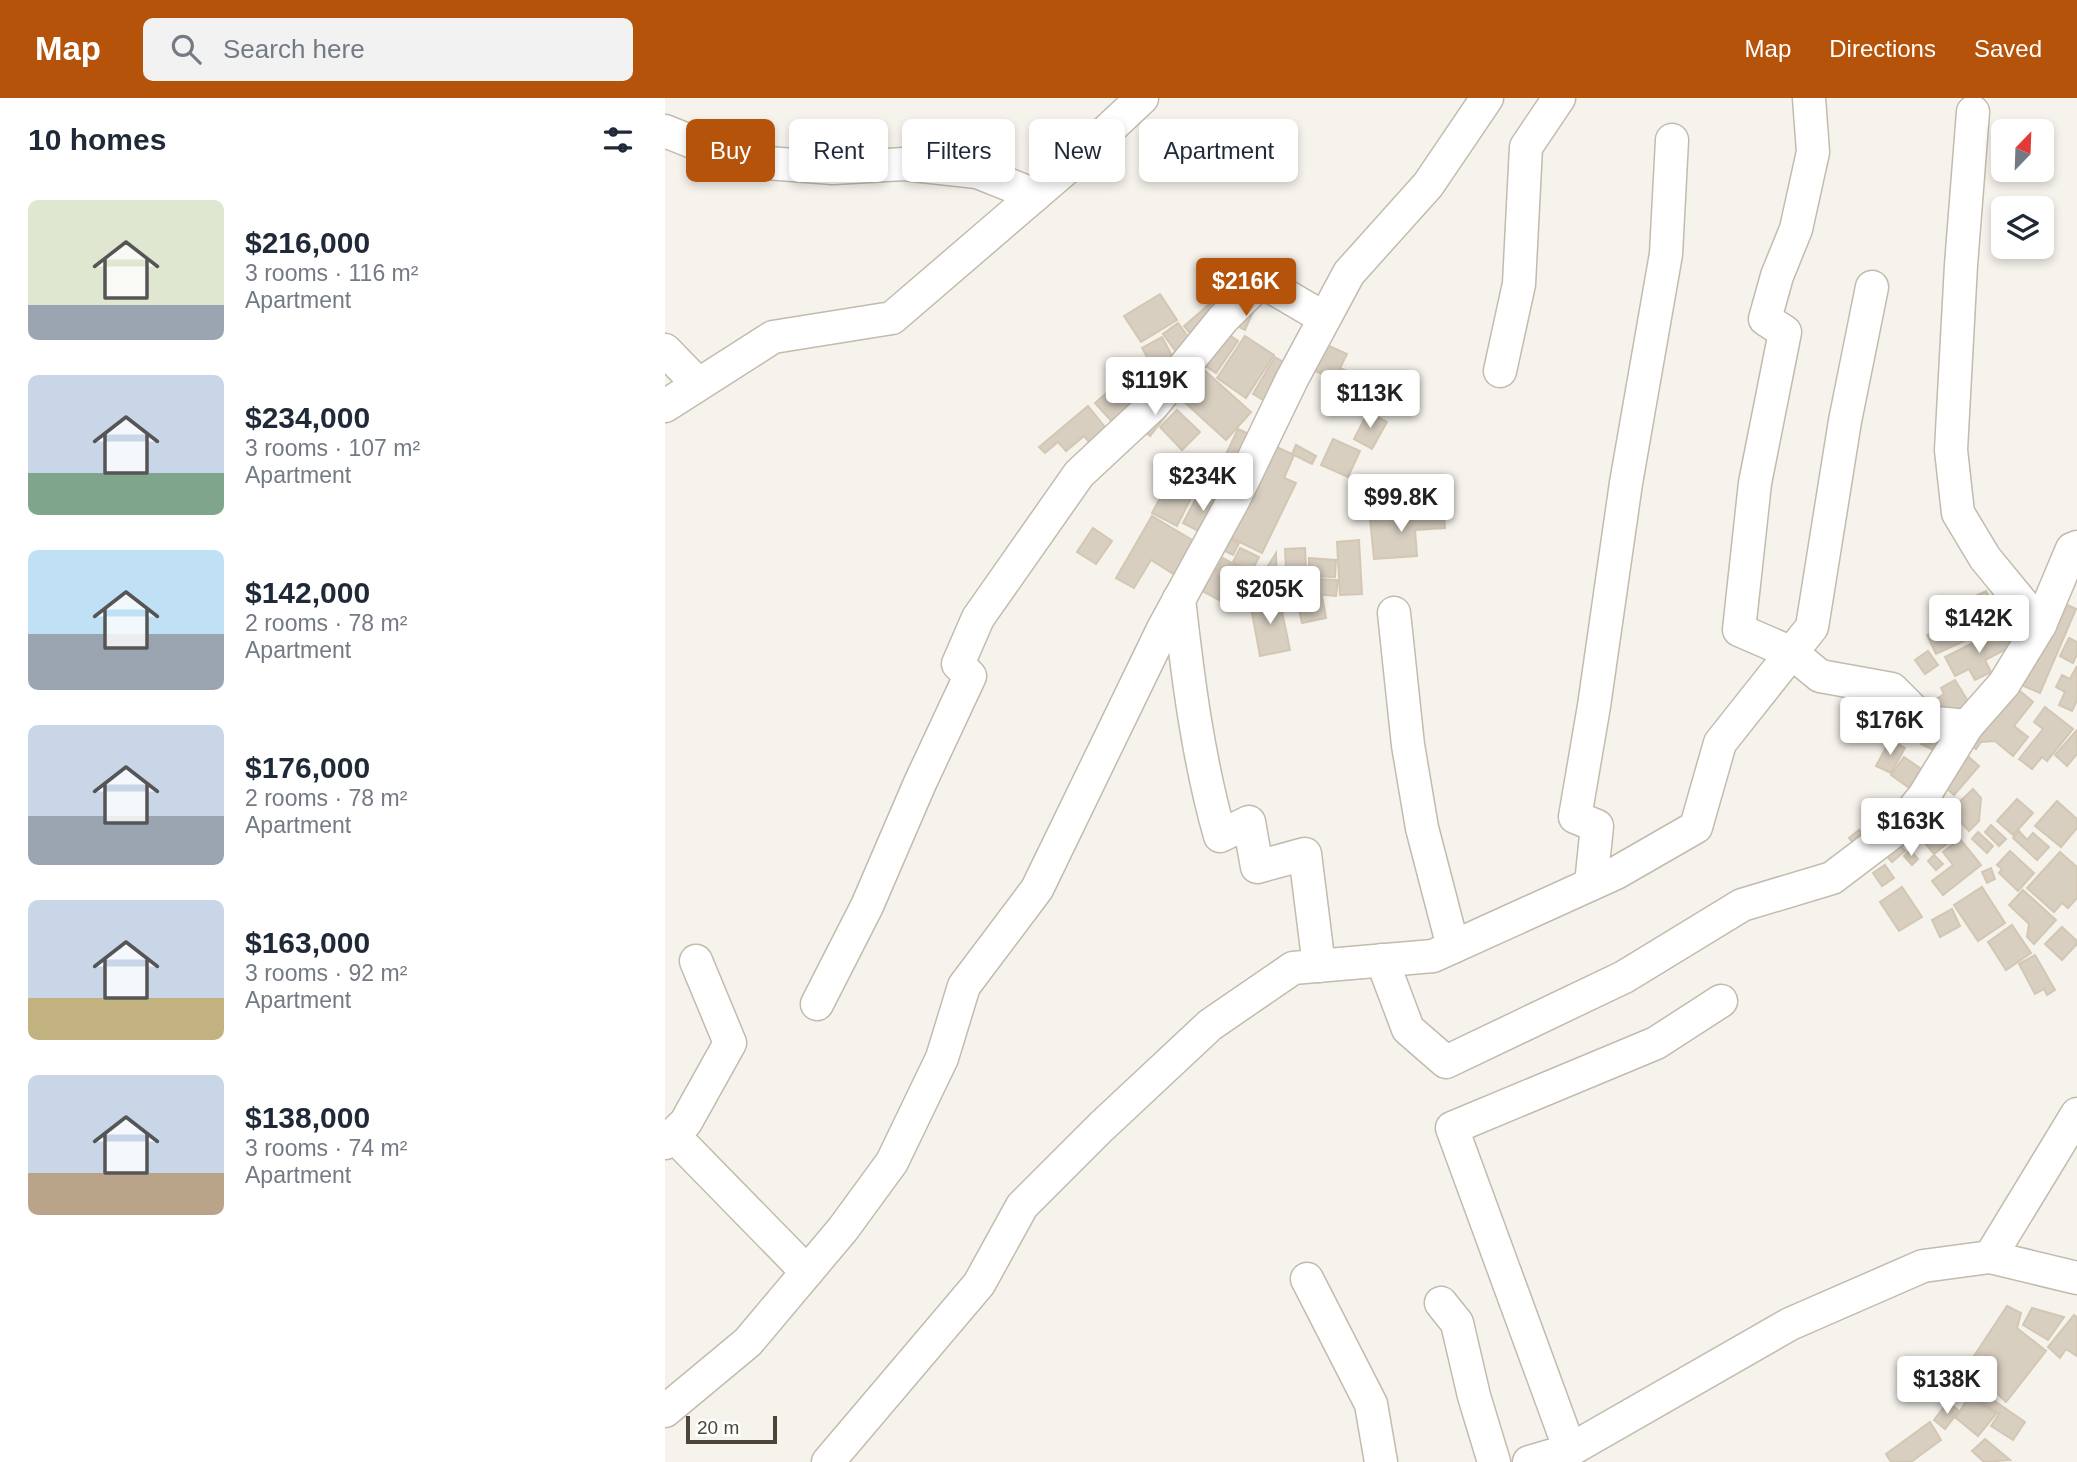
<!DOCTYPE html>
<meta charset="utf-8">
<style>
body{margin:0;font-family:Helvetica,sans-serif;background:#f2f2f3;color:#1f2937;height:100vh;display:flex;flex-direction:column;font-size:26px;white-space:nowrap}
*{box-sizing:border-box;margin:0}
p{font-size:23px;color:#747a83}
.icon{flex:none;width:38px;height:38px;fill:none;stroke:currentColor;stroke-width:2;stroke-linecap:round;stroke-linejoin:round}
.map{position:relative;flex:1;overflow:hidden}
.sheet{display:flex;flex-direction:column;background:#fff;width:665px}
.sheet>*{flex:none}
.banner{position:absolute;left:21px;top:21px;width:665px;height:63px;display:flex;gap:14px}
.needle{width:46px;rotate:23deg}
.controls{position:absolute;left:1326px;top:21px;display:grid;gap:14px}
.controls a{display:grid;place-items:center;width:63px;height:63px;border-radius:10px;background:#fff;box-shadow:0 4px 10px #0003;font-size:35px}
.scale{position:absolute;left:21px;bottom:18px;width:91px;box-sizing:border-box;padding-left:7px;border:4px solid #4b4439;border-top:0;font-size:19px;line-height:24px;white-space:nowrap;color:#4b4439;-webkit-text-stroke:5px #fff;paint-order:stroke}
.price{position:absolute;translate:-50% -60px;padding:0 16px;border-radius:7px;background:#fff;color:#222;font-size:23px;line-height:46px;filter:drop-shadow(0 2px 4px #0008)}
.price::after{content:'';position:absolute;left:50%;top:42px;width:21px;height:16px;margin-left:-10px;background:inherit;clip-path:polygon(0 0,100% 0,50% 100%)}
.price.on{background:#b45309;color:#fff}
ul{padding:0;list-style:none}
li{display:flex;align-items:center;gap:21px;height:175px;padding:0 28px}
li span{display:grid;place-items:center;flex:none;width:196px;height:140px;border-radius:10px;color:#555}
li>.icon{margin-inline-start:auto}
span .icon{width:84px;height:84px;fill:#fffc;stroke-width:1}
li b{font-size:30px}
h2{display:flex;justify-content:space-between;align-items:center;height:84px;padding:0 28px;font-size:30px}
.chip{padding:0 24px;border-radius:10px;background:#fff;box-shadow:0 4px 10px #0003;font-size:24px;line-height:63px}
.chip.on{background:#b45309;color:#fff}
header{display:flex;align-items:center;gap:42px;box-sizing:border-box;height:98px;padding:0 35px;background:#b45309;color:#fff}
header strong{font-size:33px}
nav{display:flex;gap:38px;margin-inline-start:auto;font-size:24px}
.search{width:490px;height:63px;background:#f2f2f3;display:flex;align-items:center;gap:18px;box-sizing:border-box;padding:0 24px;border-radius:10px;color:#747a83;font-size:26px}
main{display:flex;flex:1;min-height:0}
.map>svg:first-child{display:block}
.building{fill:#d8cfc1;stroke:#d3c7b4;stroke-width:2}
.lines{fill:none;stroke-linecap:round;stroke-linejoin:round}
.minor-casing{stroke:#c2bbae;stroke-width:35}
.minor{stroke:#fff;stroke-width:32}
</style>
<header>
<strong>Map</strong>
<div class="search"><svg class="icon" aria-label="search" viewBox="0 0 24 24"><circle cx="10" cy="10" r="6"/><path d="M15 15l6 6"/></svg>Search here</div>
<nav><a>Map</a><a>Directions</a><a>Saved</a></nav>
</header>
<main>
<section class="sheet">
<h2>10 homes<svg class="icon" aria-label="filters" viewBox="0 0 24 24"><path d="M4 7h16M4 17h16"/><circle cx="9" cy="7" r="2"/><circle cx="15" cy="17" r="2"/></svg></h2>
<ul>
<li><span style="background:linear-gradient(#dfe7d0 75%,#9aa5b1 0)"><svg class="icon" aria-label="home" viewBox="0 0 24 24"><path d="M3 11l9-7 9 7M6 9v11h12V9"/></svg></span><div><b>$216,000</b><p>3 rooms · 116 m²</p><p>Apartment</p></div></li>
<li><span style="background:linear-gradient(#c9d6e8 70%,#7fa58c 0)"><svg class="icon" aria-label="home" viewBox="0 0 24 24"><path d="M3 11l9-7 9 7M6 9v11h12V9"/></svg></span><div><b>$234,000</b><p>3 rooms · 107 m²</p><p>Apartment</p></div></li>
<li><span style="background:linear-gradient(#bfe0f5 60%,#9aa5b1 0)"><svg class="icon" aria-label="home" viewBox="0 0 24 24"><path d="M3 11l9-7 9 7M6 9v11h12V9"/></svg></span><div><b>$142,000</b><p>2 rooms · 78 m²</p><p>Apartment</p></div></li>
<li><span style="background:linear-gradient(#c9d6e8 65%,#9aa5b1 0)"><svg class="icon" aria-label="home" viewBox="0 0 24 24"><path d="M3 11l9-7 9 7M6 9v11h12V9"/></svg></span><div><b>$176,000</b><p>2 rooms · 78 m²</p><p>Apartment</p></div></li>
<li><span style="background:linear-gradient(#c9d6e8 70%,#c2b280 0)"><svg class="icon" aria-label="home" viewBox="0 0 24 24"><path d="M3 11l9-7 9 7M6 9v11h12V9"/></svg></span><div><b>$163,000</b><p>3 rooms · 92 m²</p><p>Apartment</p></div></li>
<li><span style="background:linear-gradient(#c9d6e8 70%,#b9a48a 0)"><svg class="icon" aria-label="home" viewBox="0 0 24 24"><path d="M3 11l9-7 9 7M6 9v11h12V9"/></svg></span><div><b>$138,000</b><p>3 rooms · 74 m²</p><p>Apartment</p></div></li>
</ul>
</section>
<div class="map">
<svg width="1412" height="1364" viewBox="0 0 1412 1364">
<rect width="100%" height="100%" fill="#f6f3ec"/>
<g class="building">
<path d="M495 196 512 222 476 244 459 218Z"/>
<path d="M555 197 566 210 530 241 519 228Z"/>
<path d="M593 202 580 232 570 227Z"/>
<path d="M513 225 532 251 517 262 498 236Z"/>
<path d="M563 236 573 243 551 275 531 261Z"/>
<path d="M580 238 609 257 581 300 552 280Z"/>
<path d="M497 239 513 269 494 280 477 250Z"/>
<path d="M655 244 682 256 675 270 694 279 690 290 643 270Z"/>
<path d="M610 259 630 271 608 308 588 296Z"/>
<path d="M529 263 586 314 561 342 504 290Z"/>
<path d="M469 278 481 291 466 304 469 312 451 328 430 305 445 292 450 294Z"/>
<path d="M692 289 725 291 724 308 691 306Z"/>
<path d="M496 301 507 310 485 338 474 328Z"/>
<path d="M423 308 447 338 431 352 419 338 401 353 393 344 380 355 374 349Z"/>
<path d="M512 312 535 334 517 352 495 329Z"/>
<path d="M703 314 722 324 707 351 689 341Z"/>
<path d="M573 331 595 341 573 387 555 379 559 369 556 367Z"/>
<path d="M668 341 695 353 683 379 656 367Z"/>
<path d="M599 343 629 357 619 380 631 385 597 455 556 435Z"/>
<path d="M631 347 651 358 647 366 627 356Z"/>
<path d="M518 357 542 369 529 394 506 382Z"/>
<path d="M504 384 528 396 512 428 487 415Z"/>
<path d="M535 393 558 406 541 437 518 425Z"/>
<path d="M779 415 780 430 750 432 752 458 709 461 705 420Z"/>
<path d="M487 418 534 446 515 480 486 462 469 490 451 480Z"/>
<path d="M428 430 447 443 431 466 412 454Z"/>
<path d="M566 441 574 445 568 457 560 453Z"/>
<path d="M694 442 697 496 675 497 672 444Z"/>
<path d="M575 450 594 459 587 473 568 464Z"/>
<path d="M640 450 642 495 622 496 620 451Z"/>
<path d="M611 455 612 484H593Z"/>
<path d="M558 460 572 468 554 502 526 487 537 466 551 473Z"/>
<path d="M644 460 671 462 670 479 644 478Z"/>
<path d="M650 481 673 482 671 498 649 496Z"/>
<path d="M569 482 581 486 576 498 564 493Z"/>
<path d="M1321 493 1336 526 1271 556 1262 537 1280 529 1277 522 1294 514 1291 507Z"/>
<path d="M657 498 661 520 637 525 632 502Z"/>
<path d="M614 499 625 552 595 558 585 504Z"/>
<path d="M1389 501 1411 511 1375 595 1354 586Z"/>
<path d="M1338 530 1347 548 1320 562 1326 574 1310 582 1304 571 1290 578 1280 559Z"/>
<path d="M1404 540 1412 544V556L1408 565 1395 558Z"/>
<path d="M1263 553 1273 567 1260 576 1250 562Z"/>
<path d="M1412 568V602L1407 613 1394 607 1400 594 1391 589 1397 577 1405 581Z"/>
<path d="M1290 582 1306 608 1292 617 1271 615 1265 605 1279 596 1276 590Z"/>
<path d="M1348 587 1368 604 1349 628 1363 639 1348 658 1330 643 1316 644 1311 651 1301 644Z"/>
<path d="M1380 609 1408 631 1382 663 1377 659 1367 671 1354 661 1378 631 1369 624Z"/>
<path d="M1240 620 1253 626 1245 642 1233 635Z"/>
<path d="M1412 632V656L1402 668 1390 657Z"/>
<path d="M1262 634 1278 641 1272 654 1256 646Z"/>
<path d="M1225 642 1240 650 1226 675 1211 668Z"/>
<path d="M1295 651 1314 668 1289 697 1277 686Z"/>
<path d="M1239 659 1259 673 1246 691 1226 677Z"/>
<path d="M1308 691 1316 700 1314 723 1304 733 1285 713Z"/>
<path d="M1352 701 1368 715 1348 737 1332 723Z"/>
<path d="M1392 703 1412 721V730L1396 749 1370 728Z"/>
<path d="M1270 705 1295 735 1269 756 1244 726Z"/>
<path d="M1326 727 1341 741 1334 748 1320 734Z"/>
<path d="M1194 732 1204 744 1194 752 1184 740Z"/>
<path d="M1354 733 1362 742 1368 735 1384 749 1372 762 1348 740Z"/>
<path d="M1313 734 1328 748 1322 755 1307 741Z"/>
<path d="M1295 741 1316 767 1278 797 1267 783 1288 767 1278 754Z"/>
<path d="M1232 744 1240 753 1227 764 1214 749Z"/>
<path d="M1245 752 1253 761 1247 767 1239 758Z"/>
<path d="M1345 753 1369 775 1353 793 1334 775 1337 771 1332 767Z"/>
<path d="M1395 754 1412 769V800L1403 810 1397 805 1389 814 1362 790Z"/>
<path d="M1269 757 1278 766 1271 772 1263 763Z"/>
<path d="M1220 767 1229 780 1217 788 1208 775Z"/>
<path d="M1326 770 1330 781 1322 785 1317 774Z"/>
<path d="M1237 789 1257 819 1234 833 1215 804Z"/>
<path d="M1317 789 1340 825 1313 843 1289 807Z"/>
<path d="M1358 792 1391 822 1369 846 1362 839 1364 826 1344 807Z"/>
<path d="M1287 811 1295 828 1275 839 1267 822Z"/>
<path d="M1347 827 1366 855 1341 872 1323 844Z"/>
<path d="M1397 829 1412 843V846L1397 862 1380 846Z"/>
<path d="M1370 857 1390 892 1382 897 1379 891 1370 896 1354 866Z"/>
<path d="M1342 1208 1356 1215 1352 1230 1381 1253 1341 1304 1303 1267Z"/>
<path d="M1367 1210 1399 1219 1383 1242 1358 1227Z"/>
<path d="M1409 1217 1412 1219V1258L1401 1251 1395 1260 1383 1249Z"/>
<path d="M1306 1280 1319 1290 1311 1303 1331 1316 1313 1338 1291 1320 1307 1293 1298 1288Z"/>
<path d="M1321 1297 1360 1324 1348 1342 1326 1328 1334 1316 1316 1304Z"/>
<path d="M1283 1304 1294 1313 1280 1331 1269 1322Z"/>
<path d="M1265 1324 1276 1342 1246 1364H1226L1221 1356Z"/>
<path d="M1320 1341 1345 1362 1319 1364 1307 1353Z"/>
</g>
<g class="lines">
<defs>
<g id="minor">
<path d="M1144 0 1148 54 1131 131 1112 178 1100 221 1120 234 1090 385 1074 532 1127 555 1155 578 1227 591 1260 624 1302 628"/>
<path d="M1308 14 1296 167 1286 352 1293 415 1320 460 1375 527"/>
<path d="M0 33 75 63 168 70 239 66 312 74 370 97"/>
<path d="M0 252 33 286"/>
<path d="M835 273 854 186 861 49 894 0"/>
<path d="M0 308 108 239 227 220 412 61 477 0"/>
<path d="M514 501C523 581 533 660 555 738L584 724 592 769 640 756 654 868"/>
<path d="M729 515 743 647 757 730 788 849"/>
<path d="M926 786 932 728 910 719 929 608 961 385 1001 156 1007 42"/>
<path d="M717 862 743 931 781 964 959 879 1077 807 1167 780 1233 730 1259 698 1302 628 1339 586 1375 527 1407 451 1412 449"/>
<path d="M152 906 202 808 255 685 305 578 293 566 313 520 414 376 488 307 558 221 596 183 659 220"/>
<path d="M8 1037 142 1174"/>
<path d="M0 1045 21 1024 65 945 31 863"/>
<path d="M1325 1159 1412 1016"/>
<path d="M642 1181 706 1306 716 1364"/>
<path d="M776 1205 792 1225 809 1298 829 1364"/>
<path d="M0 1313 83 1244 178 1131 227 1064 277 960 299 888 372 791 498 531 569 401 627 281 684 175 763 87 822 0"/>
<path d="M905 1352 787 1030 991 945 1056 903"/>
<path d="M163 1364 314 1186 357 1108 436 1029 545 927 628 870 768 858 951 775 1031 729 1055 645 1147 529 1180 323 1207 189"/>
<path d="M864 1364 905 1352 1125 1226 1258 1168 1325 1159 1412 1180"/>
</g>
</defs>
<use href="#minor" class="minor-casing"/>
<use href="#minor" class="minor"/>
</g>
</svg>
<div class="controls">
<a><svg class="needle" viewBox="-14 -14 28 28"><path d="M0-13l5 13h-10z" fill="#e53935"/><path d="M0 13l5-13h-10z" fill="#747a83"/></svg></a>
<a><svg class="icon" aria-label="layers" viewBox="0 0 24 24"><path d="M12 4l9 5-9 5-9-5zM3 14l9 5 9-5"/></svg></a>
</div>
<div class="scale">20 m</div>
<b class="price on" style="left:581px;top:220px">$216K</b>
<b class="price" style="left:490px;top:319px">$119K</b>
<b class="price" style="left:705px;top:332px">$113K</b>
<b class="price" style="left:538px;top:415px">$234K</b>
<b class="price" style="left:736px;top:436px">$99.8K</b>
<b class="price" style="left:605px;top:528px">$205K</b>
<b class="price" style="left:1314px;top:557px">$142K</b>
<b class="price" style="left:1225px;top:659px">$176K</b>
<b class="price" style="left:1246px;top:760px">$163K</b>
<b class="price" style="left:1282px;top:1318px">$138K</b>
<div class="banner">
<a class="chip on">Buy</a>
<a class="chip">Rent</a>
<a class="chip">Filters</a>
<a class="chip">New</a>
<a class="chip">Apartment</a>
</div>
</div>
</main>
